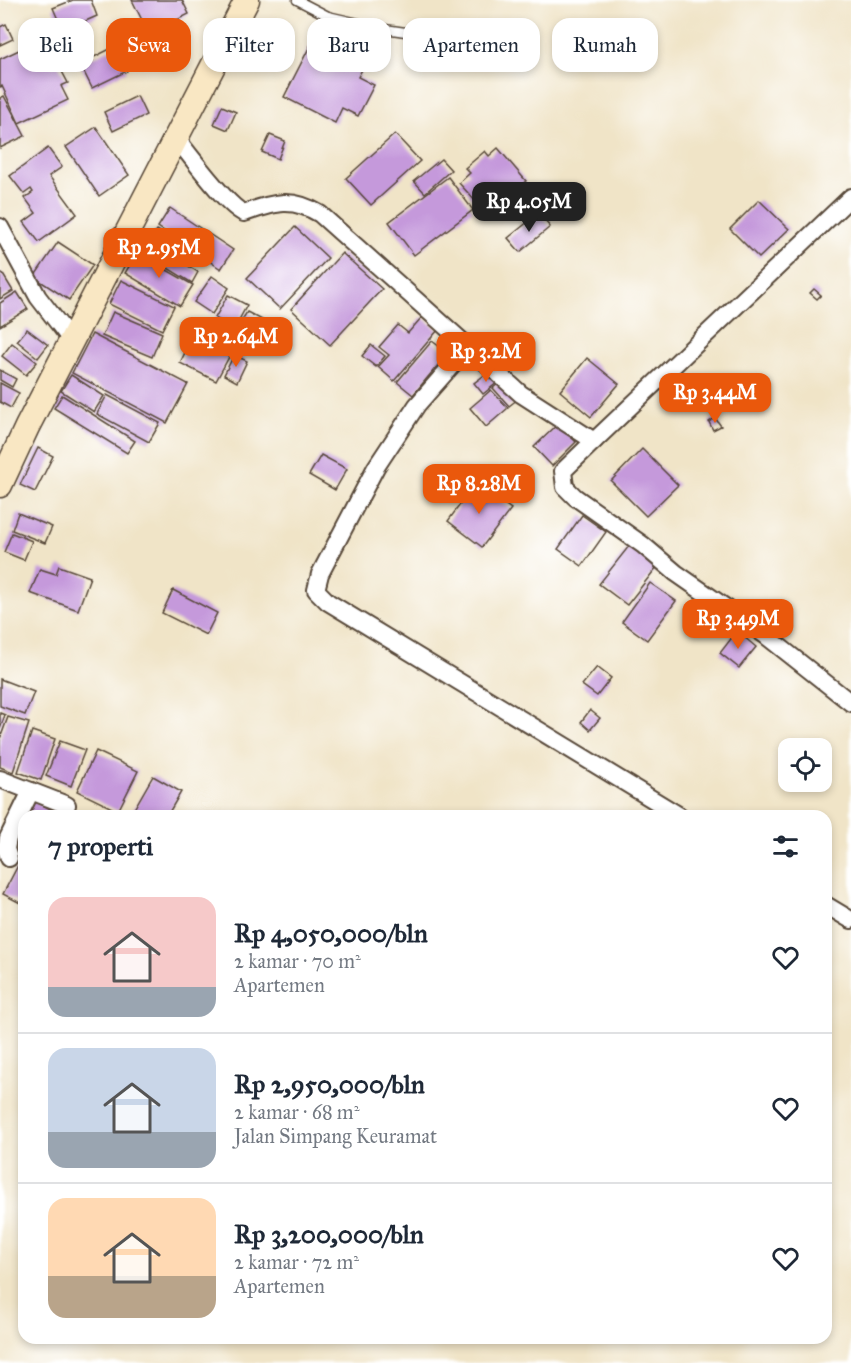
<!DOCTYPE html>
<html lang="id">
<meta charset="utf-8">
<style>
body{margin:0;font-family:"IM FELL Great Primer",serif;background:#f6f6f7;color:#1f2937;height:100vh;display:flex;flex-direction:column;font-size:22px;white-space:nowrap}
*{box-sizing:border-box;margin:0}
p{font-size:20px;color:#747a83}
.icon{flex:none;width:33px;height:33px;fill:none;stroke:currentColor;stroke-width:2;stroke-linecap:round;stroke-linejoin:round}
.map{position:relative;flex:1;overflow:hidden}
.drawer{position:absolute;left:18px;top:810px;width:814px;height:534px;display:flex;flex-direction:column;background:#fff;border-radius:18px;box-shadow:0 3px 9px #0003}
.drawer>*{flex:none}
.hud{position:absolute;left:18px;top:18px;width:816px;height:54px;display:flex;gap:12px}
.controls{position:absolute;left:778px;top:738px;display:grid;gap:12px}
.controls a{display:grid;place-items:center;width:54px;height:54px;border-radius:12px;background:#fff;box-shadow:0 3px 9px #0003;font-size:30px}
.price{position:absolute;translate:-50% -51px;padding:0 14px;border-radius:12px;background:#ea580c;color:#fff;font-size:20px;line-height:39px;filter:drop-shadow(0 2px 3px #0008)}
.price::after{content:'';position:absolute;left:50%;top:36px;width:18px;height:14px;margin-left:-9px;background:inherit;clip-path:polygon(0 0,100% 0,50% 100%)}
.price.current{background:#222;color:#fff}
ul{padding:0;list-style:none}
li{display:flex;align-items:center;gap:18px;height:150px;padding:0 30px}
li+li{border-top:2px solid #e0e1e3}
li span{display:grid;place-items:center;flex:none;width:168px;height:120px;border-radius:18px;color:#555}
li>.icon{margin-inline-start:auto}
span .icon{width:72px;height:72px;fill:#fffc;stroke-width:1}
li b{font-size:26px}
h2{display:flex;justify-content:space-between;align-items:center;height:72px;padding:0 30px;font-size:26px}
.chip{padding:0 21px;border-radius:18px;background:#fff;box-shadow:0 3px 9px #0003;font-size:21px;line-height:54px}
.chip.current{background:#ea580c;color:#fff}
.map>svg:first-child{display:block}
.building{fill:#c599db}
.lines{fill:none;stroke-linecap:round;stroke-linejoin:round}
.service-casing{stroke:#564637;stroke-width:11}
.minor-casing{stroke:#564637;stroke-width:20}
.secondary-casing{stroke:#564637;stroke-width:27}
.service{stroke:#fff;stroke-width:8}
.minor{stroke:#fff;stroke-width:16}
.secondary{stroke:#f9e7c3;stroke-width:24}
</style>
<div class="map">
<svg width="851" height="1363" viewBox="0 0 851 1363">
<rect width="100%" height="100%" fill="#fff"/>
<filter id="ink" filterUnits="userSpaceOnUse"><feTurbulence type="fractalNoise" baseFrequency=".0167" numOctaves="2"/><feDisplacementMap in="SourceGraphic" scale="12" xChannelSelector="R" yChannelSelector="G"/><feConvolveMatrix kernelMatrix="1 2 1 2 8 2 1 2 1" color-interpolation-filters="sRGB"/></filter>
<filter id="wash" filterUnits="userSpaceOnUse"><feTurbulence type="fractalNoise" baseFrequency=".008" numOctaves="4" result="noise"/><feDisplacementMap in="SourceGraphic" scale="24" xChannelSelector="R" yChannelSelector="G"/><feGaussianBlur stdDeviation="1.35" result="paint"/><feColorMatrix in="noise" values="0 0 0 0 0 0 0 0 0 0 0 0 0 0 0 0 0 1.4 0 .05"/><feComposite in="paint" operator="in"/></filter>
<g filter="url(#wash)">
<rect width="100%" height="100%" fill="#f0e4c7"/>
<g id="blocks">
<g class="building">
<path d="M73 0H91L97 16 63 31 53 8Z"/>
<path d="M132 0H182L189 14 149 34Z"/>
<path d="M6 24 13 39 0 45V27Z"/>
<path d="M314 38 365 64 358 77 374 85 358 116 342 108 335 123 284 97Z"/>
<path d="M40 40 52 67 58 64 68 83 61 86 68 100 19 123 2 86 0 87V59Z"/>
<path d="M114 47 127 71 92 88 80 64Z"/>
<path d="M4 96 25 136 0 148V98Z"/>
<path d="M137 96 146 115 113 131 104 112Z"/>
<path d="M222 106 236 112 228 130 214 124Z"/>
<path d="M96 127 129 175 99 196 66 147Z"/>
<path d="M395 134 420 161 371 205 346 178Z"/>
<path d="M270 135 285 141 278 159 262 152Z"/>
<path d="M48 148 62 167 49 176 77 214 39 242 24 222 36 213 25 198 33 192 31 189 24 194 10 176Z"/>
<path d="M498 148 526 181 488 215 459 183 470 173 465 168 485 151 489 156Z"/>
<path d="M441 159 451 170 425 193 414 181Z"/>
<path d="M448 177 473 210 414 255 389 222Z"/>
<path d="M759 200 789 229 759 258 730 229Z"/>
<path d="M170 208 233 250 221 269 158 227Z"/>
<path d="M539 213 550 227 520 252 508 238Z"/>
<path d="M295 227 328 258 280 309 247 278Z"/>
<path d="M157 230 197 256 191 265 151 239Z"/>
<path d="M58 242 93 265 69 300 34 277Z"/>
<path d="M157 246 198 272 192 283 150 257Z"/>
<path d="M137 253 193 285 180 306 125 273Z"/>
<path d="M342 253 382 289 330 345 291 309Z"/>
<path d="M2 273 13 291 0 299V275Z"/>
<path d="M212 276 229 288 212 314 194 302Z"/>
<path d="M121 280 174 306 162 330 109 304Z"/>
<path d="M814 289 821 295 817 299 810 293Z"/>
<path d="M17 292 28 309 0 326V303Z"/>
<path d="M228 295 247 305 234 329 215 318Z"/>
<path d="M113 312 162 333 152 357 102 336Z"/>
<path d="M247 312 264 321 249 344 233 334Z"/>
<path d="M422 317 438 330 394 381 378 367 389 355 379 347 398 325 408 333Z"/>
<path d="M27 329 48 345 38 358 17 341Z"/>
<path d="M92 334 188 384 167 423 72 373Z"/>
<path d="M193 336 230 355 216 381 180 363Z"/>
<path d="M432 341 448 353 413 395 397 382Z"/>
<path d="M12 343 37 362 26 375 2 356Z"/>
<path d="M371 345 385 356 376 367 362 356Z"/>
<path d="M234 355 247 361 237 382 224 375Z"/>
<path d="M587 358 619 384 591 417 560 391Z"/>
<path d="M0 370 16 379 12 387 0 380Z"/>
<path d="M490 371 498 382 483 394 474 383Z"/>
<path d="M71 375 104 396 94 412 61 391Z"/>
<path d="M502 381 518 399 509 406 493 388Z"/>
<path d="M0 383 19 393 11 408 0 402Z"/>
<path d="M491 390 508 408 486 427 470 408Z"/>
<path d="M62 395 135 441 127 453 54 408Z"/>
<path d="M107 395 160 423 149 442 97 414Z"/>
<path d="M715 418 721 426 713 430 709 422Z"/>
<path d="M558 424 576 442 552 466 534 447Z"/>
<path d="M38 448 53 456 35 492 20 485Z"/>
<path d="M642 449 678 485 646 516 611 481Z"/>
<path d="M321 455 347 469 335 490 309 475Z"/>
<path d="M476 483 511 509 482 547 448 521Z"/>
<path d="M18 513 52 527 45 543 12 530Z"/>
<path d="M582 515 606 532 582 566 558 549Z"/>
<path d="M12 533 32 541 24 560 4 552Z"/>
<path d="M633 541 660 563 627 605 599 584Z"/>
<path d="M59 566 90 577 78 610 30 593 40 569 56 574Z"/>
<path d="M650 583 676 601 647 640 622 622Z"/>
<path d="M173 590 217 613 206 635 162 613Z"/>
<path d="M737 631 756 647 739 668 720 653Z"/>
<path d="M597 667 611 678 597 696 582 685Z"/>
<path d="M0 679 34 692 25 715 0 706Z"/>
<path d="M590 710 600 718 590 730 581 722Z"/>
<path d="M0 713 5 715 0 729Z"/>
<path d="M8 717 29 723 13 772 0 767V739Z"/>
<path d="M32 731 55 739 41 780 18 772Z"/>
<path d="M60 741 85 750 71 786 46 776Z"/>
<path d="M96 751 138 771 118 811 77 791Z"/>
<path d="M153 776 181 792 167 816H130Z"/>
<path d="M33 800 64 816H25Z"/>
<path d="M24 819V843L14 838Z"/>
<path d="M24 854V905L3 894Z"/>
</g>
</g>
</g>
<g filter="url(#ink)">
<use href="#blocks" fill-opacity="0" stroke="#564637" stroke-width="1.5"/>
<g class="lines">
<defs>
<path id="service" d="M297 0 328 16 385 29 419 34 458 29"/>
<g id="minor">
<path d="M175 137C189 153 226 206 244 213 274 203 291 196 320 214L521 394 594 441"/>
<path d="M851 197 594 441 563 471 565 487 575 497 643 545 676 573 765 635 851 703"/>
<path d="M0 227 38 297 72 341"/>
<path d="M468 347 417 405 376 467 320 574 316 590 328 602 680 816"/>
<path d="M0 779 67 805"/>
<path d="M9 858 6 849 8 838 31 791"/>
<path d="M826 905 851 920"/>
</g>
<path id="secondary" d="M0 485 27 427 247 0"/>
</defs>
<use href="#service" class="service-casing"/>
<use href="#minor" class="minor-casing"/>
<use href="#secondary" class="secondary-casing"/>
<use href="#service" class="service"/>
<use href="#minor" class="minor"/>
<use href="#secondary" class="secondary"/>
</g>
</g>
</svg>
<div class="controls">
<a><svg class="icon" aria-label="locate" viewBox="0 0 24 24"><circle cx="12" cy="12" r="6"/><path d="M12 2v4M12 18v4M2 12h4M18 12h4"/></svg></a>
</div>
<b class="price current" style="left:529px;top:233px">Rp 4.05M</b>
<b class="price" style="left:159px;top:279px">Rp 2.95M</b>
<b class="price" style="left:236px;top:368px">Rp 2.64M</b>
<b class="price" style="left:486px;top:383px">Rp 3.2M</b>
<b class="price" style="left:715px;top:424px">Rp 3.44M</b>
<b class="price" style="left:479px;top:515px">Rp 8.28M</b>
<b class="price" style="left:738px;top:650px">Rp 3.49M</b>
<div class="hud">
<a class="chip">Beli</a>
<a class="chip current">Sewa</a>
<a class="chip">Filter</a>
<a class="chip">Baru</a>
<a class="chip">Apartemen</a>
<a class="chip">Rumah</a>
</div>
<section class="drawer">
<h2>7 properti<svg class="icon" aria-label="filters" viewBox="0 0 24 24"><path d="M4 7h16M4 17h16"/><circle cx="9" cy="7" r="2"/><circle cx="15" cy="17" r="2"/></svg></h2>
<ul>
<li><span style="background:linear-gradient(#f6c9c9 75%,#9aa5b1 0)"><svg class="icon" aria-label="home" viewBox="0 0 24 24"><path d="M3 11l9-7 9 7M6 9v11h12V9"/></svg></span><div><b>Rp 4,050,000/bln</b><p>2 kamar · 70 m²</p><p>Apartemen</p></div><svg class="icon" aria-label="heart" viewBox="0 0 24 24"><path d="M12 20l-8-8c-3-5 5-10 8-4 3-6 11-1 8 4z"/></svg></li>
<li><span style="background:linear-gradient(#c9d6e8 70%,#9aa5b1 0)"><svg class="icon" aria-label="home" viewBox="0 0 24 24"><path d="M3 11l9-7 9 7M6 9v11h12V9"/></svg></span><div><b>Rp 2,950,000/bln</b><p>2 kamar · 68 m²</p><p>Jalan Simpang Keuramat</p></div><svg class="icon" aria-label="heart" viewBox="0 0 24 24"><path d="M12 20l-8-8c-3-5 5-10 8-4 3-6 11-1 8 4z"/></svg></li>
<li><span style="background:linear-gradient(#ffd9b3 65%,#b9a48a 0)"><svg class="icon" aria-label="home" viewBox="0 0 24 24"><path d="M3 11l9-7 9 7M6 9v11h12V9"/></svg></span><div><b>Rp 3,200,000/bln</b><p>2 kamar · 72 m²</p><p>Apartemen</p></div><svg class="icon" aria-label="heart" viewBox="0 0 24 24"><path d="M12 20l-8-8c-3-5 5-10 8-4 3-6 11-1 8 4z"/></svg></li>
</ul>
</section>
</div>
